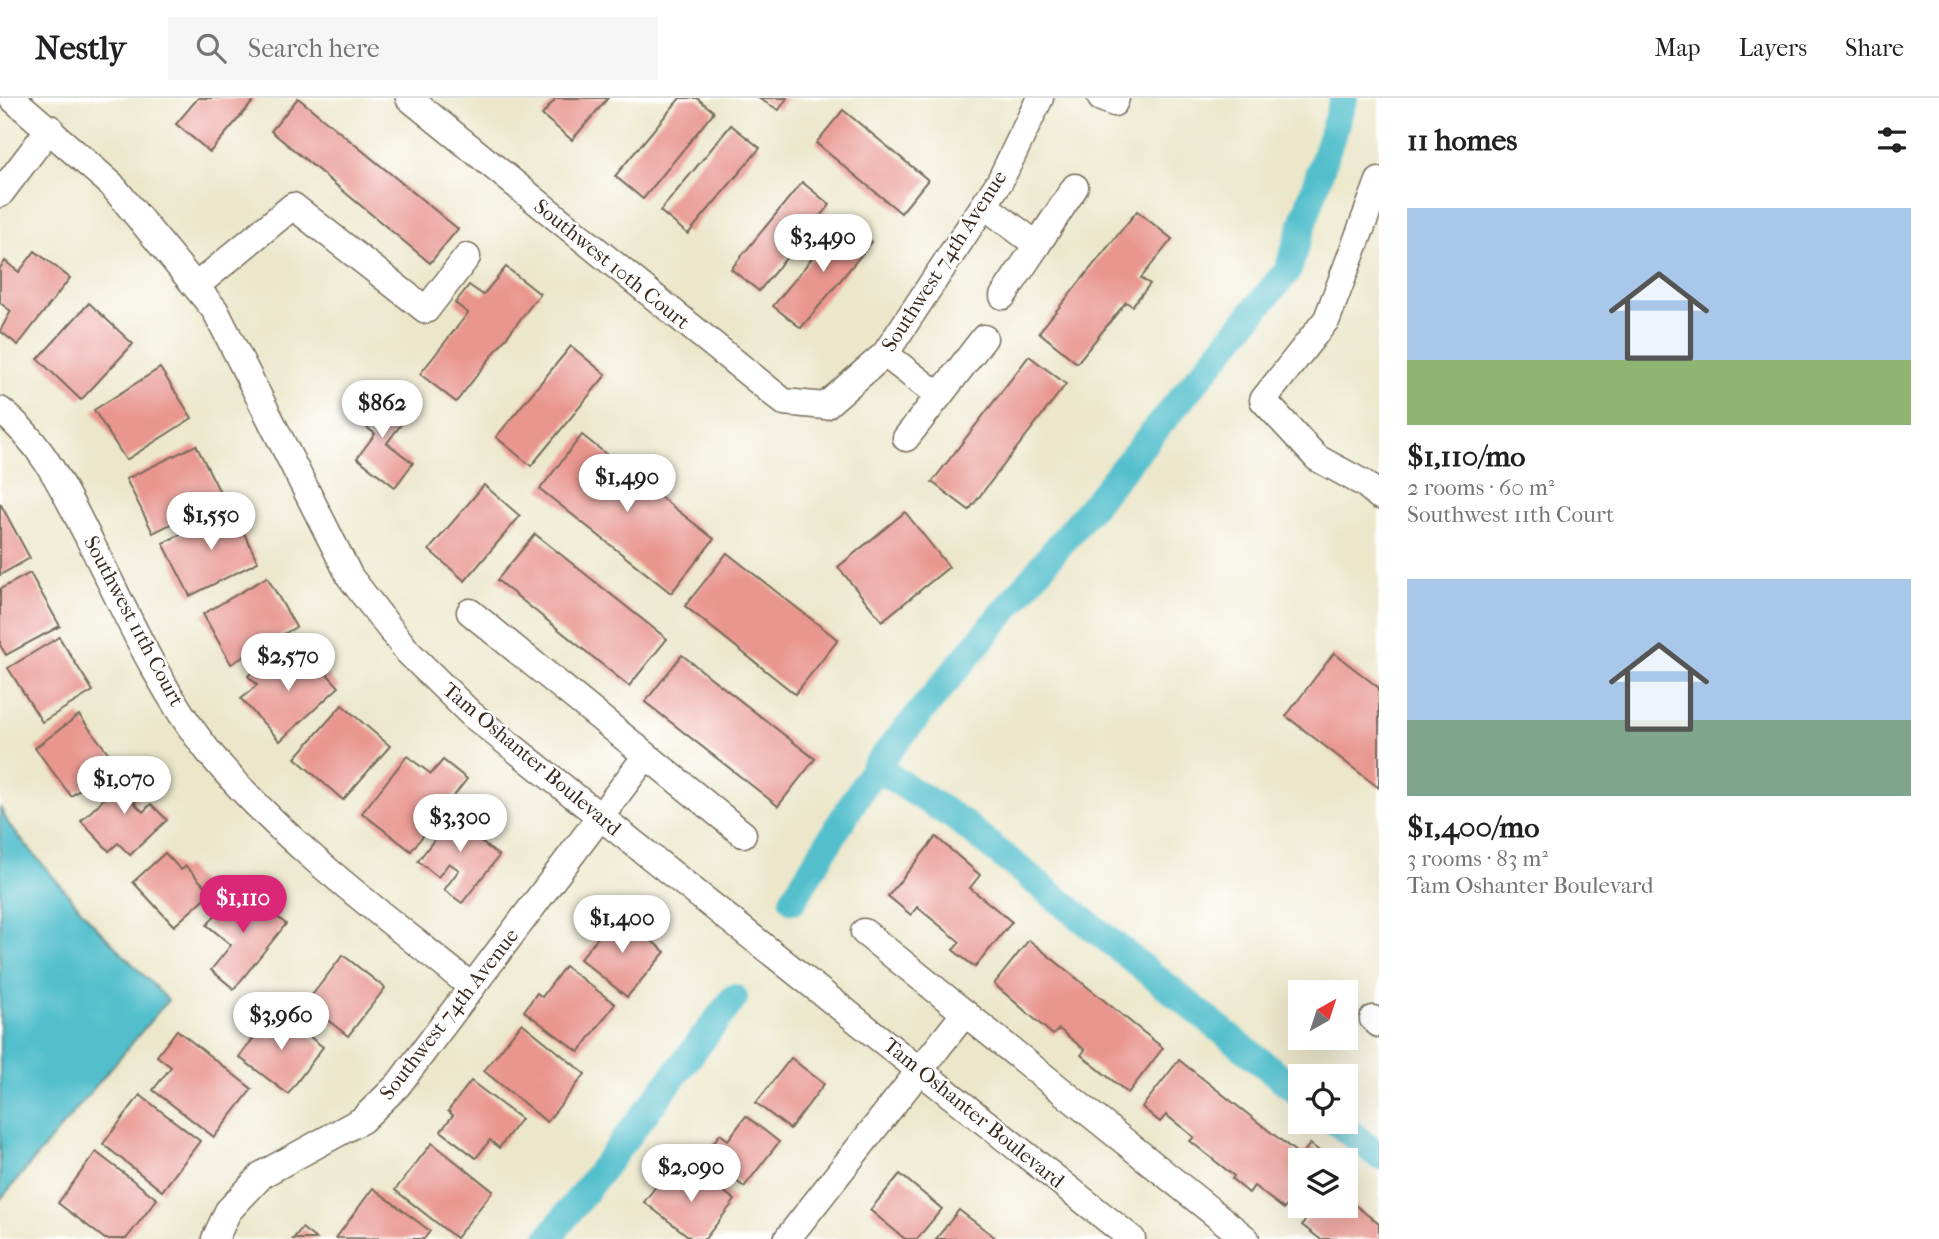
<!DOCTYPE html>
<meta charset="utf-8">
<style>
body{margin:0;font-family:"IM FELL French Canon",serif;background:#f6f6f6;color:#202124;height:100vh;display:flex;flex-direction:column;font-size:26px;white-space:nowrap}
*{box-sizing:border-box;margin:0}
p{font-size:23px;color:#757577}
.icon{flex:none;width:38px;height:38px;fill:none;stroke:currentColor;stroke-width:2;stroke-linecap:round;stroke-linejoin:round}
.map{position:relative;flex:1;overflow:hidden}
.panel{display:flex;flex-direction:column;background:#fff;width:560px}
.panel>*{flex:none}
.needle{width:46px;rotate:39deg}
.buttons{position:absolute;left:1288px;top:882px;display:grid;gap:14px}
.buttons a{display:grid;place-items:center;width:70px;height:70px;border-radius:0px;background:#fff;box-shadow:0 7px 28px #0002;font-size:35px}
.price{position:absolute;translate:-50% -60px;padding:0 16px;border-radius:24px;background:#fff;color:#222;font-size:23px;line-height:46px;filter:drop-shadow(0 2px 4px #0008)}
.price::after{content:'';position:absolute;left:50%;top:42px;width:21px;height:16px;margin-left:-10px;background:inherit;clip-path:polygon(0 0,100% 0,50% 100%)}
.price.active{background:#db2777;color:#fff}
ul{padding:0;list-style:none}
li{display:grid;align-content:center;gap:14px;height:371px;padding:0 28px}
li span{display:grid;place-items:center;height:217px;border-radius:0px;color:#555}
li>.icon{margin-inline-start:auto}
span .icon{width:126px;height:126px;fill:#fffc;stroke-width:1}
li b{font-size:30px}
h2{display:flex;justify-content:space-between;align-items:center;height:84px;padding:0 28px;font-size:30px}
header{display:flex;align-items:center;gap:42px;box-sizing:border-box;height:98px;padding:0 35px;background:#fff;border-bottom:2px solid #e0e0e0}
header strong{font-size:33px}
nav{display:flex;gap:38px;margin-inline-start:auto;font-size:24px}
.search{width:490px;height:63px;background:#f6f6f6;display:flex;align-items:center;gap:18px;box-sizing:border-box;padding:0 24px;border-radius:0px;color:#757577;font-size:26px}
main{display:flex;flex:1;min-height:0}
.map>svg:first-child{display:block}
.water{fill:#52bfcc;stroke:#467475;stroke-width:2}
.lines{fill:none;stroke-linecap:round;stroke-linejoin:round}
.canal{stroke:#52bfcc;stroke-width:28}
.building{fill:#e9968f}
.minor-casing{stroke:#796c5b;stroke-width:29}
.minor{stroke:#fff;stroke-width:26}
.labels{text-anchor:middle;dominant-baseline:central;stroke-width:5;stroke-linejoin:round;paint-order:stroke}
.street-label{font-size:21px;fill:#3b2a1e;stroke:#fff}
</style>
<header>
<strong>Nestly</strong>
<div class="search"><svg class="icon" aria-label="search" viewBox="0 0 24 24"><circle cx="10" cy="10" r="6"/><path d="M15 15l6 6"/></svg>Search here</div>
<nav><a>Map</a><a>Layers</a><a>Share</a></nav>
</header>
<main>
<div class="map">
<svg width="1379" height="1141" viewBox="0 0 1379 1141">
<rect width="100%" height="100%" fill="#fff"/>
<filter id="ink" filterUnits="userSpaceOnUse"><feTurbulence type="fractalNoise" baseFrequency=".0143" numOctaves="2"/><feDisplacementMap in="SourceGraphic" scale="14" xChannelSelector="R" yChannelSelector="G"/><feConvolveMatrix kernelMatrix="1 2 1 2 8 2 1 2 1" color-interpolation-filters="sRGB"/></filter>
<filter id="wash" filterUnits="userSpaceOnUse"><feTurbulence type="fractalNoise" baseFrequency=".00686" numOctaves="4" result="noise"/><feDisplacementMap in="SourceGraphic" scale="28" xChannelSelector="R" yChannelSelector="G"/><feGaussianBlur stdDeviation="1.57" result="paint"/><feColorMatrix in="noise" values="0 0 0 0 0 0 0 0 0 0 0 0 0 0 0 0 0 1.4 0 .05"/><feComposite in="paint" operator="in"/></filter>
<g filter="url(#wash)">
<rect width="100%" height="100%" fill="#ece7cb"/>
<path class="water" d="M0 709 9 727 95 828 168 902 0 1102Z"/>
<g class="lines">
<g class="canal">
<path d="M875 669 1288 172 1344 0"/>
<path d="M793 802 875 669 957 721 1300 995"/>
<path d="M1336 1024 1379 1058"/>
<path d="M548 1141 734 900"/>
</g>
</g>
<g id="blocks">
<g class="building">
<path d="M198 0H256L210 54 176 26Z"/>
<path d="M298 0 458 131 430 165 271 33Z"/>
<path d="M556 0H608L572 42 542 17Z"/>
<path d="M680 0H697L714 14 643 101 615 78Z"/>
<path d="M758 0H787L779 12Z"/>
<path d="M843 12 928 82 901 115 816 45Z"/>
<path d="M731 27 760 50 688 136 660 113Z"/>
<path d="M802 84 830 107 759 193 731 171Z"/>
<path d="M1137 113 1172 141 1141 180 1150 186 1132 208 1126 204 1077 265 1039 234Z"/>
<path d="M844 121 872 144 801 230 773 208Z"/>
<path d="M35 153 70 180 18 247 0 233 11 213 0 205V170L5 163 19 174Z"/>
<path d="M506 169 540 196 456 304 420 276 468 215 455 205 469 187 483 197Z"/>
<path d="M89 205 133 246 81 302 38 261Z"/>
<path d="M571 248 606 277 531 368 496 339Z"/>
<path d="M1029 258 1066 286 969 412 932 384Z"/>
<path d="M160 270 192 320 126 362 94 312Z"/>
<path d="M369 295 405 321 387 345 413 365 395 389 357 360 375 336 352 318Z"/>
<path d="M582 337 714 441 671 495 540 391Z"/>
<path d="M196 347 223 400 153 435 126 381Z"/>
<path d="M484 387 520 418 465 483 429 452Z"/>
<path d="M0 405 30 460 0 477Z"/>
<path d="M232 411 258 464 190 498 163 445Z"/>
<path d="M905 414 949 469 882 523 838 469Z"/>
<path d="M535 436 667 541 629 588 497 482Z"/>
<path d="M727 455 838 542 795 596 685 508Z"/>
<path d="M30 475 60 528 6 557 0 547V491Z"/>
<path d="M267 479 296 529 231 566 203 516Z"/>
<path d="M59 539 93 593 42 624 8 570Z"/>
<path d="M273 555 290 572 308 555 339 589 280 643 241 601 257 587 248 578Z"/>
<path d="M1334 555 1379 590V690L1286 618Z"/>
<path d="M682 557 815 661 778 708 645 604Z"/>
<path d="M342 607 390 648 343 702 295 660Z"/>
<path d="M79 617 116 665 71 698 35 650Z"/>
<path d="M407 658 431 676 443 662 467 681 411 753 362 715Z"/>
<path d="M135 671 151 689 134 705 143 714 151 706 167 722 130 757 118 745 109 753 81 723Z"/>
<path d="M459 709 485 728 476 740 499 758 462 805 444 792 459 772 449 765 438 779 418 763Z"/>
<path d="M936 739 980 777 970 790 1012 824 975 869 953 852 960 844 917 809 911 817 888 798Z"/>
<path d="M165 755 181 772 186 768 211 795 174 828 133 784Z"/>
<path d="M239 788 286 826 234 891 211 872 231 847 207 827Z"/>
<path d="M618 815 665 854 627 899 580 861Z"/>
<path d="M1029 842 1163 950 1128 995 1081 957 1085 952 1059 931 1053 937 994 886Z"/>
<path d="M343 857 385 890 348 938 306 905Z"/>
<path d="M565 868 615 906 579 954 524 913 537 895 542 899Z"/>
<path d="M275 912 323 949 288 996 239 959Z"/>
<path d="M522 925 585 976 547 1024 484 973Z"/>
<path d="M177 932 252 991 214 1039 153 992 171 969 157 958Z"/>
<path d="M791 960 824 986 790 1031 756 1005Z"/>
<path d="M1179 962 1301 1058 1310 1046 1326 1058 1322 1062H1300V1090L1284 1111 1254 1088 1249 1095 1232 1081 1234 1078 1190 1043 1194 1039 1166 1017 1160 1024 1142 1009Z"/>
<path d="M471 983 521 1021 499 1050 490 1042 476 1060 441 1033 453 1017 448 1013Z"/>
<path d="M140 997 200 1043 162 1093 103 1046Z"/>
<path d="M746 1018 779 1044 744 1089 704 1057 720 1036 728 1042Z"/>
<path d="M432 1045 493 1093 456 1140 395 1092Z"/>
<path d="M96 1054 157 1101 126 1141H105L58 1105Z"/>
<path d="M688 1067 735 1102 705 1141H692L644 1104 660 1083 669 1091Z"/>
<path d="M900 1076 942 1111 917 1141H905L870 1112Z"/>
<path d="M373 1090 430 1133 424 1141 336 1140Z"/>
<path d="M1346 1100 1379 1126V1141H1320L1302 1127 1317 1108H1346Z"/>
<path d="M959 1112 997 1141H936Z"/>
<path d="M302 1130 316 1141H293Z"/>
</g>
</g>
</g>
<g filter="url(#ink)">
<use href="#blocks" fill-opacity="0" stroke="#796c5b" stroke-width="2"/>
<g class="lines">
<defs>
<g id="minor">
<path d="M12 0 111 86 215 212 350 479 408 554 471 616 1132 1141"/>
<path d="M409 0 784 304 825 308 885 256 1000 83 1040 0"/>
<path d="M1101 0 1114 5 1116 0"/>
<path d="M1379 83 1327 221 1263 302 1317 360 1365 386 1379 398"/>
<path d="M0 96 50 30"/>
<path d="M985 108 1037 147 1075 89"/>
<path d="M196 188 293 108 426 212 467 159"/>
<path d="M1003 198 1037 147"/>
<path d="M885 256 939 298 984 240"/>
<path d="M0 312C43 345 65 394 89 441 125 512 158 590 208 653 282 744 381 815 472 889"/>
<path d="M906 340 939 298"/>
<path d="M470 514 743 736"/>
<path d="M864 834 1246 1141"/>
<path d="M1373 921 1379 926"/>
<path d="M215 1141 228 1113 263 1076 362 1022 398 987 646 658"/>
<path d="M787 1141 965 915"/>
</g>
</defs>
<use href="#minor" class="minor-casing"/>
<use href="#minor" class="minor"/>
</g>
</g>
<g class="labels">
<g class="street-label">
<text transform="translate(944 163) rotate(-57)">Southwest 74th Avenue</text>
<text transform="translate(612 166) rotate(39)">Southwest 10th Court</text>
<text transform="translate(134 523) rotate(62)">Southwest 11th Court</text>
<text transform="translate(532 661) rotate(40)">Tam Oshanter Boulevard</text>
<text transform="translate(449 916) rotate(-52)">Southwest 74th Avenue</text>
<text transform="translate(974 1015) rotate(39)">Tam Oshanter Boulevard</text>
</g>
</g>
</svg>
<div class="buttons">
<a><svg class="needle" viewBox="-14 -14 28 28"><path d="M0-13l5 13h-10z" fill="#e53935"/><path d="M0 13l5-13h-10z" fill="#757577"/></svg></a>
<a><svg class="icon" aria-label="locate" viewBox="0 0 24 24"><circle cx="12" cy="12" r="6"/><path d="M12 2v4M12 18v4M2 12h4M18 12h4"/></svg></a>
<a><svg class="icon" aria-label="layers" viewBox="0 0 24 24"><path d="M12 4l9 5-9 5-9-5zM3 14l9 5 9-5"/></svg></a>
</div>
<b class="price" style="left:823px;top:176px">$3,490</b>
<b class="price" style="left:382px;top:342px">$862</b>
<b class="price" style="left:627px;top:416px">$1,490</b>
<b class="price" style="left:211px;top:454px">$1,550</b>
<b class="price" style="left:288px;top:595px">$2,570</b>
<b class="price" style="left:124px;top:718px">$1,070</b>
<b class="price" style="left:460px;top:756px">$3,300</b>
<b class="price active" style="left:243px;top:837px">$1,110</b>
<b class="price" style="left:622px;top:857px">$1,400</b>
<b class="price" style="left:281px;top:954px">$3,960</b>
<b class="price" style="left:691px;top:1106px">$2,090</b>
</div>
<section class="panel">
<h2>11 homes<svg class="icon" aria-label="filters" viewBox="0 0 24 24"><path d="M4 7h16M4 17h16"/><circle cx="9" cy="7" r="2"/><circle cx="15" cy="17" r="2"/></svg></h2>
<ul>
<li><span style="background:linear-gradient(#a9c7e8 70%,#8fb573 0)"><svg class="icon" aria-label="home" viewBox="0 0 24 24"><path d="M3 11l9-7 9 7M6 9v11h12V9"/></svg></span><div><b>$1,110/mo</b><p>2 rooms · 60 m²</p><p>Southwest 11th Court</p></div></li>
<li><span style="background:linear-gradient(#a9c7e8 65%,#7fa58c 0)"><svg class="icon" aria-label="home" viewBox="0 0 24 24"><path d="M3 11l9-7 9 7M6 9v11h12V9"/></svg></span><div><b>$1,400/mo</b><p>3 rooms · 83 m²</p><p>Tam Oshanter Boulevard</p></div></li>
</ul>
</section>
</main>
